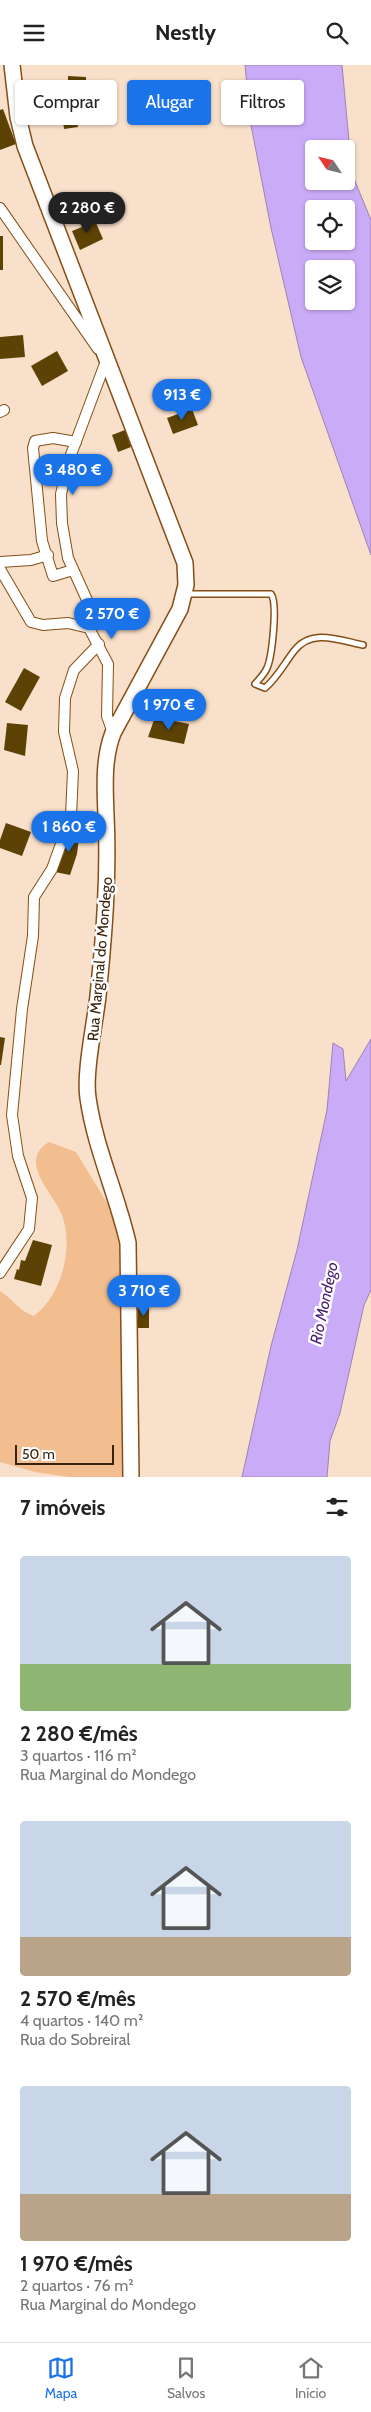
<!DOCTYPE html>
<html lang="pt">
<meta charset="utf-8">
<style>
body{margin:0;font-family:Cabin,sans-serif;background:#f2f2f2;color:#222;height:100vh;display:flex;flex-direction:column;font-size:19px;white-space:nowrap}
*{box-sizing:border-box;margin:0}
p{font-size:16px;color:#767676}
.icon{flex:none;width:28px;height:28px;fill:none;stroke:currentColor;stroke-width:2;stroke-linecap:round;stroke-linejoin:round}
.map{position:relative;height:1412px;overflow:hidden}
.panel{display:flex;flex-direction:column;background:#fff;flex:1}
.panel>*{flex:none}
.top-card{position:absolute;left:15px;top:15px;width:341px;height:45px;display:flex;gap:10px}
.needle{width:32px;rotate:305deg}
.fabs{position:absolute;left:305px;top:75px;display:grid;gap:10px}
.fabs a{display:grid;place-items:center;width:50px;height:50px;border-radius:5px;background:#fff;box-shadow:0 1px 4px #0004;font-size:25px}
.scale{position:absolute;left:15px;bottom:12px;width:99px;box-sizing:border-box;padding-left:5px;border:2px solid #39220c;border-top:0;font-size:14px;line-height:18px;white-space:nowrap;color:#39220c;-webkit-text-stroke:4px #fff;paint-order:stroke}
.price{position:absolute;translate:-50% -42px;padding:0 11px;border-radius:18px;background:#1a73e8;color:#fff;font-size:16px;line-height:32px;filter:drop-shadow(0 1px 2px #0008)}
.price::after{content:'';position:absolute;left:50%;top:30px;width:15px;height:11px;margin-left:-8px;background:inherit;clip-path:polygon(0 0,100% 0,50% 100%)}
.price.current{background:#222;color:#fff}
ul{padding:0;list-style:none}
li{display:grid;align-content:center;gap:10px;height:265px;padding:0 20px}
li span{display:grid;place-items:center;height:155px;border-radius:5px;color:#555}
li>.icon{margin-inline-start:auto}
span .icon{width:90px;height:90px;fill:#fffc;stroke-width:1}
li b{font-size:21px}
h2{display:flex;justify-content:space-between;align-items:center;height:60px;padding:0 20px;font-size:21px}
.pill{padding:0 18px;border-radius:5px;background:#fff;box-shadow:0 1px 4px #0004;font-size:18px;line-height:45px}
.pill.current{background:#1a73e8;color:#fff}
header{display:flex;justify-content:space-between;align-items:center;height:65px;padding:0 20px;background:#fff;font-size:22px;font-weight:800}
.tabs{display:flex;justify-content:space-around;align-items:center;height:70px;border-top:1px solid #e0e0e0;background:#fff;font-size:14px;color:#767676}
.tabs a{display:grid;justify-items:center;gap:2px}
.tabs .current{color:#1a73e8}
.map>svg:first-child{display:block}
.green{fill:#f2bd8f}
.water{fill:#caabf8;stroke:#9e82b1;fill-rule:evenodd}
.building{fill:#5c4205}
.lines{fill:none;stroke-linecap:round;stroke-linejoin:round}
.service-casing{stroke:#844e15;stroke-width:8}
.minor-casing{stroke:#844e15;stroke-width:12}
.secondary-casing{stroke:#844e15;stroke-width:18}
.service{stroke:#fff;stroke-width:5}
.minor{stroke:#fff;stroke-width:10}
.secondary{stroke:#fff;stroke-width:15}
.labels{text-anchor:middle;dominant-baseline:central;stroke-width:5;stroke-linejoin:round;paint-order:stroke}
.street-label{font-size:15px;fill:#39220c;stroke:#fff}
.water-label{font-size:16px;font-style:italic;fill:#471c72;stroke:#fff}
</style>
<header><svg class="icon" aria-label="menu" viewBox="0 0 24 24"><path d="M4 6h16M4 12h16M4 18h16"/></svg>Nestly<svg class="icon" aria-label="search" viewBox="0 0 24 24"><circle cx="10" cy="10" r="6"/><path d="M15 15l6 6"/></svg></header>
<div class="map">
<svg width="371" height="1412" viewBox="0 0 371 1412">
<rect width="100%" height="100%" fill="#f9e0ca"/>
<path class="green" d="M49 1077 76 1087 118 1156 127 1412H69L35 1407 0 1397V1226C13 1234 20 1247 34 1251 62 1230 74 1182 62 1150 53 1127 17 1097 49 1077Z"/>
<g class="water">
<path d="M245 0H342L352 109 371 155V490L301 292 271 163 250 55ZM314 84H346V116H314ZM314 144H346V176H314ZM314 204H346V236H314Z"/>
<path d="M371 974V1225L364 1240 340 1348 330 1376 327 1412H242L271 1281 297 1185 327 1045 333 978 343 984 346 1016Z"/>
</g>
<g class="building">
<path d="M68 11 86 12V34L68 33Z"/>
<path d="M3 44 16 79 0 85V45Z"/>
<path d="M75 47 78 62 64 64 62 49Z"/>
<path d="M93 151 103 174 80 185 72 166 82 162 80 157Z"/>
<rect x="0" y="171" width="3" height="34"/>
<path d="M23 270 25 292 0 294V272Z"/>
<path d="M57 286 68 306 42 321 31 301Z"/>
<path d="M185 317 191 333 163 343 157 327Z"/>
<path d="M192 344 198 360 173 369 167 353Z"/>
<path d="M125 365 131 382 118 387 112 370Z"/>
<path d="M24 603 40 612 21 646 5 637Z"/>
<path d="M155 652 189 659 184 679 148 672Z"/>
<path d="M7 658 28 660 25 691 4 685Z"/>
<path d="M6 758 31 767 22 791 0 783V775Z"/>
<path d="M70 763 80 765 77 789 70 810 55 807 64 788Z"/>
<path d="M0 972 5 973 1 1000H0Z"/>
<path d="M33 1175 52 1180 41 1221 14 1214 17 1204 19 1205 21 1195 25 1196Z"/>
<rect x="138" y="1241" width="11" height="22"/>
</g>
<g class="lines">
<defs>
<path id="service" d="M187 529H271C278 538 272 592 267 603 264 610 259 614 255 619L265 623C277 613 284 599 294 586 311 563 339 575 363 580"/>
<g id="minor">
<path d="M0 143 98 284"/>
<path d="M0 347 4 345"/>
<path d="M0 497 31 495 48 490"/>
<path d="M0 504 31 557 43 560 68 558 89 563 108 599 107 651 113 668"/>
<path d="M73 505 53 511 42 476 33 383 35 376 53 373 76 377"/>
<path d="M89 563 87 535 68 493 62 458 61 429 69 395 106 296"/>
<path d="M0 1208 29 1164 32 1133 18 1091 12 1050 22 944 33 871 34 832 52 804 71 751 73 706 64 667 65 633 74 605 99 579"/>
</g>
<path id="secondary" d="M12 0 18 52 25 81 185 498 186 520 180 544 113 668C103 694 105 723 106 750 109 811 104 871 98 931 95 958 84 1008 88 1033 95 1083 117 1129 128 1178L131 1412"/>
</defs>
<use href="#service" class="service-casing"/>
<use href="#minor" class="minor-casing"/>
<use href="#secondary" class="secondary-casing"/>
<use href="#service" class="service"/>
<use href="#minor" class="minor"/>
<use href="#secondary" class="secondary"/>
</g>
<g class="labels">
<g class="street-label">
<text transform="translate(100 894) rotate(-85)">Rua Marginal do Mondego</text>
</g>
<g class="water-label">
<text transform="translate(324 1238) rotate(-78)">Rio Mondego</text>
</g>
</g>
</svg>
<div class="fabs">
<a><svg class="needle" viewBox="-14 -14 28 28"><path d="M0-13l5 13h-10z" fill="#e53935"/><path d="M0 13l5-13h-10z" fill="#767676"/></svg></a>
<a><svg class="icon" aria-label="locate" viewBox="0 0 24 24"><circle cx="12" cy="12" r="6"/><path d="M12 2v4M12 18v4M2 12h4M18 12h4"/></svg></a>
<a><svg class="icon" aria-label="layers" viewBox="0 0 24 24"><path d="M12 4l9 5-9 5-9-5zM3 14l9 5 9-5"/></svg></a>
</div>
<div class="scale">50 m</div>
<b class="price current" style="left:87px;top:169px">2 280 €</b>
<b class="price" style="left:182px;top:356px">913 €</b>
<b class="price" style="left:73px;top:431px">3 480 €</b>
<b class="price" style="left:112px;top:575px">2 570 €</b>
<b class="price" style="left:169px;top:666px">1 970 €</b>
<b class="price" style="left:69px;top:788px">1 860 €</b>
<b class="price" style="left:144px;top:1252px">3 710 €</b>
<div class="top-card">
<a class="pill">Comprar</a>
<a class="pill current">Alugar</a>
<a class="pill">Filtros</a>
</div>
</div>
<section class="panel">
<h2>7 imóveis<svg class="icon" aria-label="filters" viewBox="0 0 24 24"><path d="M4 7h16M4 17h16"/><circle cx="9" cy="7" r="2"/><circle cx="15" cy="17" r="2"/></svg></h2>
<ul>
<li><span style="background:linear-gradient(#c9d6e8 70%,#8fb573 0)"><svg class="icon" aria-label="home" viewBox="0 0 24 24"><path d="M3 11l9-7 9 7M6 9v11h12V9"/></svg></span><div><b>2 280 €/mês</b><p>3 quartos · 116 m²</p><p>Rua Marginal do Mondego</p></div></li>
<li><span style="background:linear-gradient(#c9d6e8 75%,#b9a48a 0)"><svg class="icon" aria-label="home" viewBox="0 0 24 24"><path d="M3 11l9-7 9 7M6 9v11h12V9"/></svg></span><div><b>2 570 €/mês</b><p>4 quartos · 140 m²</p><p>Rua do Sobreiral</p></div></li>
<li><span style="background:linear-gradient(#c9d6e8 70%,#b9a48a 0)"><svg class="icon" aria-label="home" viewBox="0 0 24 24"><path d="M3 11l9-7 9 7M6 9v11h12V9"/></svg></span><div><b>1 970 €/mês</b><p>2 quartos · 76 m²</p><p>Rua Marginal do Mondego</p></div></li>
</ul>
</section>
<nav class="tabs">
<a class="current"><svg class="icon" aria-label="map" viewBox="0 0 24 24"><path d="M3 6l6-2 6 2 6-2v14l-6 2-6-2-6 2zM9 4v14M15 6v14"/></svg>Mapa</a>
<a><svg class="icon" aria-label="saved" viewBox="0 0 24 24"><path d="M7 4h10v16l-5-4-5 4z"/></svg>Salvos</a>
<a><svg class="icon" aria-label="home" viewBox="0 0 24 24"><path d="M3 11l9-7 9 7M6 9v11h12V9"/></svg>Início</a>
</nav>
